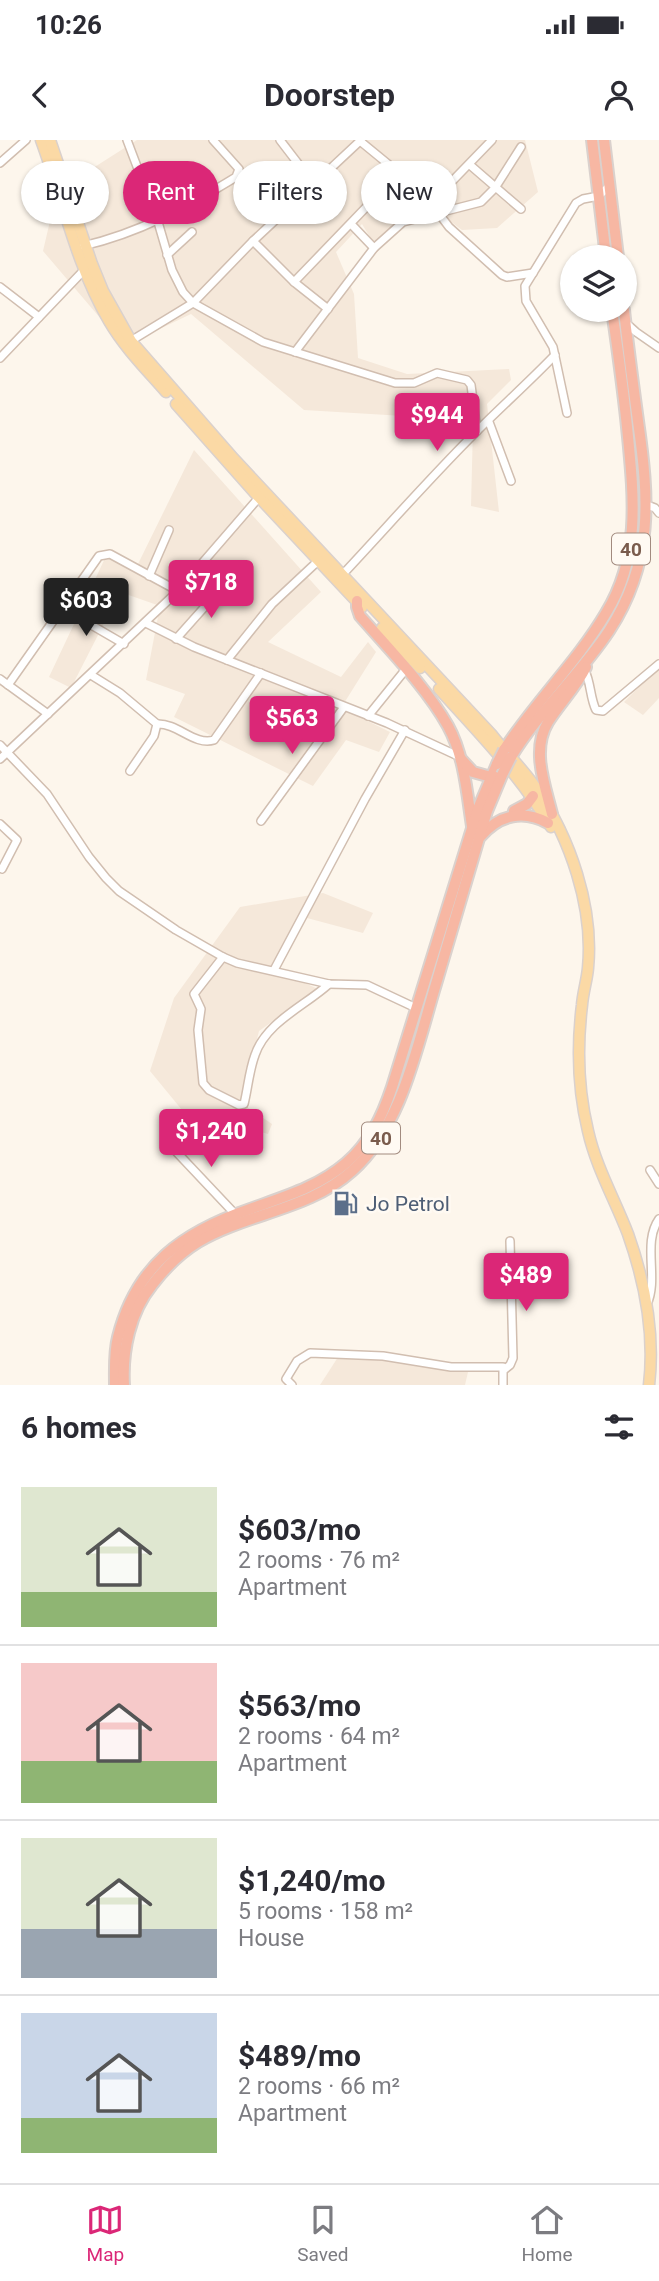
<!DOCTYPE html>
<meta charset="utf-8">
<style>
body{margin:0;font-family:Roboto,sans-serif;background:#f2f2f3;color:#2b2b33;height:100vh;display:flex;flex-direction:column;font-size:26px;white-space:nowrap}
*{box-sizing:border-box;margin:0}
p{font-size:23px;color:#7c7c81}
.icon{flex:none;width:38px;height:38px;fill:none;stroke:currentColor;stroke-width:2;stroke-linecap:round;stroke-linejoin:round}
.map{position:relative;height:1245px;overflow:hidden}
.sheet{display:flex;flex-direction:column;background:#fff;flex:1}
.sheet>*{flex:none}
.hud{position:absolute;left:21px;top:21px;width:618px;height:63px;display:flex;gap:14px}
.fabs{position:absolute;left:560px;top:105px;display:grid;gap:14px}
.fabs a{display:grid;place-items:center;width:77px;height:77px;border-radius:50%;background:#fff;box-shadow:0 2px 5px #0004;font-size:35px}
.price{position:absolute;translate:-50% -60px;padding:0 16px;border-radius:7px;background:#db2777;color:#fff;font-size:23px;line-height:46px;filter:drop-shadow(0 2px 4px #0008)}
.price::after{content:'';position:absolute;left:50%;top:42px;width:21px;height:16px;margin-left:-10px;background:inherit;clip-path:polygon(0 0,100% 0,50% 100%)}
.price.active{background:#222;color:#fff}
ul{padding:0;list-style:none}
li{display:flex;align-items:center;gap:21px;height:175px;padding:0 21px}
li+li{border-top:2px solid #e1e1e2}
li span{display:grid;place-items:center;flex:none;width:196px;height:140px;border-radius:0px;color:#555}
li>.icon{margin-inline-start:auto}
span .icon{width:84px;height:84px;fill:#fffc;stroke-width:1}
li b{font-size:30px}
h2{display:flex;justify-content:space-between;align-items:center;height:84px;padding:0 21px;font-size:30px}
.chip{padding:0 24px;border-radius:32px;background:#fff;box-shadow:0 2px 5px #0004;font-size:24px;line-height:63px}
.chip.active{background:#db2777;color:#fff}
.status{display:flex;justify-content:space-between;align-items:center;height:49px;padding:0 35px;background:#fff;direction:ltr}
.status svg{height:19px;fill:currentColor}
header{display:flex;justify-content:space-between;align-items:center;height:91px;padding:0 21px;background:#fff;font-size:32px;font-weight:700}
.tabs{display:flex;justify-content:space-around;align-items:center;height:98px;border-top:2px solid #e1e1e2;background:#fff;font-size:19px;color:#7c7c81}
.tabs a{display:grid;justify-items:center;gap:4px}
.tabs .active{color:#db2777}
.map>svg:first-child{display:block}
.residential{fill:#f5e8da}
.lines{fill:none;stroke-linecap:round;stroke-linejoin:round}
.minor-casing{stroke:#d1beb0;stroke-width:10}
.major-casing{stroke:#dad1cd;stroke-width:13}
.highway-casing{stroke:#dad1cd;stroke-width:14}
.minor{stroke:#fff;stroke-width:7}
.major{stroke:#fbd9a5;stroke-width:10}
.highway{stroke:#f7b7a3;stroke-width:10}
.highway-bridge-casing{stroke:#dad1cd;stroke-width:14;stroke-linecap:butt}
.highway-bridge{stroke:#f7b7a3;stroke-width:10}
.labels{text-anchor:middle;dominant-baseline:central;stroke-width:5;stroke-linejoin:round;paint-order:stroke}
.shield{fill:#fffaf3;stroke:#a28b7f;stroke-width:2}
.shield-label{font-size:19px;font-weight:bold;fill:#7a5c4d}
.service-label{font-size:21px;fill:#4e5e75;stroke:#fffaf3;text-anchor:start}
</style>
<div class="status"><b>10:26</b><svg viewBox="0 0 49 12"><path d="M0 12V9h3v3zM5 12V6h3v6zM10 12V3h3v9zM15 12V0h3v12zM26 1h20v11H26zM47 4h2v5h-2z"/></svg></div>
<header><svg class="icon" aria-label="back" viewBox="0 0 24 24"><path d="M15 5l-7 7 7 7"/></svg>Doorstep<svg class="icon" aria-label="person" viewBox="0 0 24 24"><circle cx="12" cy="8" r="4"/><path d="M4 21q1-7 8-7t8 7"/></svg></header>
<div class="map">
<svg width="659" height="1245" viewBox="0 0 659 1245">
<rect width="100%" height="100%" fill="#fdf6ec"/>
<g class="residential">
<path d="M137 0H525L538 52 497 88 462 90 403 46 380 66 402 87 376 107 362 84 336 112 354 154 358 218 407 234 509 229 511 240 487 264 499 372 471 366 473 287 437 278 304 270 191 174 124 206 43 111 57 51Z"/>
<path d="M194 310 321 452 268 502 341 537 368 502 376 512 341 568 390 592 379 612 346 600 313 646 174 577 185 554 146 540 160 466 120 452 71 548 49 537 107 414 137 426Z"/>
<path d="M659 527V558L643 575 624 562Z"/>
<path d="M323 753 373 773 363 793 307 778 270 827 318 849 259 891 241 963 272 984 268 994 182 970 150 931 174 858 240 767Z"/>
<path d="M342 1211 468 1232 465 1245H320Z"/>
</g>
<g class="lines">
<defs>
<g id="minor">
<path d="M127 0 158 82 172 130 183 152 193 163 263 202 395 243H414L437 233 467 240 471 245 477 291"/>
<path d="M280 0 313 43"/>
<path d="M360 1 399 33 431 63 449 87 502 135 507 137 533 133"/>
<path d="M0 23 26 0"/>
<path d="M470 25 521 69"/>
<path d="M431 63 492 0"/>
<path d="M351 84 374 108"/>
<path d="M253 101 294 142 399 33"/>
<path d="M83 106C139 93 187 67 236 37L239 29 213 0"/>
<path d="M167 115 192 92"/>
<path d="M294 142 328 169"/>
<path d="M0 147 39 177"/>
<path d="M626 183 636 192 659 208"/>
<path d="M129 202 193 163 253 101 361 0"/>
<path d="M295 212 374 108 403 82 481 62 495 48 521 7"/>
<path d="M0 218 86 128"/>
<path d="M567 273 553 207 526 161 525 146 576 63 583 59 599 56 610 45"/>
<path d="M489 282 511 341"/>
<path d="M647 365 655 368 659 373"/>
<path d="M343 434C387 387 429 339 475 293 501 267 529 242 555 215"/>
<path d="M149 436 169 390"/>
<path d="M62 468 124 504"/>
<path d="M146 483 194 507 387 583 458 616"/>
<path d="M176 499 225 444"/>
<path d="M227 520 272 464 318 421"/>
<path d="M585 531C591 543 590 558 596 570L603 571 659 524"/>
<path d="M91 535 120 553 157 584 154 596 130 631"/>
<path d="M0 539 48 574"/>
<path d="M8 545 99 416 110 414 178 451"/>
<path d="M368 576 406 529"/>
<path d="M157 584C178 583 194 606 214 600L261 533"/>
<path d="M0 605 47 654 89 717 106 738 119 751 176 790 223 817 237 823 329 844 367 845 416 868"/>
<path d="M0 619 178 451 262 354"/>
<path d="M261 681 344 567"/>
<path d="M0 684 17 700 2 729"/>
<path d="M223 817 194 854 201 869 198 890 203 943 209 950 239 965 244 964C248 948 249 931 255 915 266 882 305 866 329 844"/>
<path d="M274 830 365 659 405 590"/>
<path d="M168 1003 235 1074"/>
<path d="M650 1030 659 1044"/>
<path d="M647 1164C659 1138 642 1103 659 1079"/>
<path d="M505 1229 510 1225 513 1218 510 1101"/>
<path d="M292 1245 286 1239 297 1221 310 1213 383 1216 451 1227H503V1245"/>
</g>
<g id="major">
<path d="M41 0C63 60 76 125 109 181 124 207 146 229 166 252"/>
<path d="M50 0 92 124 103 151 131 201 234 319 492 595C506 613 523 629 536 648 570 698 594 767 588 828 587 840 583 852 582 865 577 906 578 950 588 991 596 1027 615 1060 628 1094 645 1142 655 1194 649 1245"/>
<path d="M176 264 254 352 362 467"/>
<path d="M382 488 420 528"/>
<path d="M439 549C479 593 520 635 551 687"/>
</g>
<g id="highway">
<path d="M592 0 606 117"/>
<path d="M604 0 618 117"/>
<path d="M357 461V467L360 476C388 508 427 548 448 586 464 615 467 653 472 686"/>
<path d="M504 610C535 562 577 522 606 473 640 418 634 359 628 297 624 254 618 212 612 170"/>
<path d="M511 617C539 571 580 535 609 491 654 422 649 358 638 281 633 244 628 207 624 170"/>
<path d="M461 619 473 632 491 637"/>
<path d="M514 671 527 664 533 656"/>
<path d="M552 674C545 645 531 610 548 582 560 563 576 547 586 527"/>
<path d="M481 696C500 674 524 670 548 683"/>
<path d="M115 1245C115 1229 114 1212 118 1197 136 1125 183 1092 250 1069 283 1057 318 1047 346 1023 370 1002 382 977 392 947L478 669 497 624"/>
<path d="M124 1245C122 1211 130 1172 152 1145 165 1128 180 1113 198 1102 247 1073 309 1070 352 1031 402 987 417 906 436 844 453 787 470 729 487 671L502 635"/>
</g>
</defs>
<use href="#minor" class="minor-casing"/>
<use href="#major" class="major-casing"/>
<use href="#highway" class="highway-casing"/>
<use href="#minor" class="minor"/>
<use href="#major" class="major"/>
<use href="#highway" class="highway"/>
<defs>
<g id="highway-bridge">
<path d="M497 624 504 610"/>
<path d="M502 635 511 617"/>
</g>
</defs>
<use href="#highway-bridge" class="highway-bridge-casing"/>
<use href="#highway-bridge" class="highway-bridge"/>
</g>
<defs>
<symbol id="fuel-bare" viewBox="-9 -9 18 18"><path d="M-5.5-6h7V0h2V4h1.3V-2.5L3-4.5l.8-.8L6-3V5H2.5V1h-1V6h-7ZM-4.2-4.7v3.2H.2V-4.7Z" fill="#5c6f8a" stroke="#fffaf3" stroke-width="2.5" paint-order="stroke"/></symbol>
</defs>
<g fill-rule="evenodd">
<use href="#fuel-bare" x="328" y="1046" width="35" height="35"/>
</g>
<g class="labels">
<g class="shield">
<rect x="612" y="393.5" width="38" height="31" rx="5"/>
<rect x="362" y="982.5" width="38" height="31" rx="5"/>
</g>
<g class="shield-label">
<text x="631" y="409">40</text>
<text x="381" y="998">40</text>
</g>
<g class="service-label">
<text x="366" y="1064">Jo Petrol</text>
</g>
</g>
</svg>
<div class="fabs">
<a><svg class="icon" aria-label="layers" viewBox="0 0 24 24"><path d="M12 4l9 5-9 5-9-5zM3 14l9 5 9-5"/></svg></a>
</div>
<b class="price" style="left:437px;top:313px">$944</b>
<b class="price" style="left:211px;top:480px">$718</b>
<b class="price active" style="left:86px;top:498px">$603</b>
<b class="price" style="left:292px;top:616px">$563</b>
<b class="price" style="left:211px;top:1029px">$1,240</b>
<b class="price" style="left:526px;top:1173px">$489</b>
<div class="hud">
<a class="chip">Buy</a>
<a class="chip active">Rent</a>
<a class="chip">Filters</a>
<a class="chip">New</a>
</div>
</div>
<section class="sheet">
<h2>6 homes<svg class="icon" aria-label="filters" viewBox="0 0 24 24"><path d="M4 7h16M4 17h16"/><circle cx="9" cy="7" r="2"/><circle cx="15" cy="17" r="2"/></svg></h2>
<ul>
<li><span style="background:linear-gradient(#dfe7d0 75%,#8fb573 0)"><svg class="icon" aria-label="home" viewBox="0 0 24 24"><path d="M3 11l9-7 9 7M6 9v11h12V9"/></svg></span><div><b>$603/mo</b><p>2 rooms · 76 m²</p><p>Apartment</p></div></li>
<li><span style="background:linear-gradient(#f6c9c9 70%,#8fb573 0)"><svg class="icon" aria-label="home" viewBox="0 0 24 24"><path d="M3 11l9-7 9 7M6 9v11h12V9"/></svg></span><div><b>$563/mo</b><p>2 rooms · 64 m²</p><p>Apartment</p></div></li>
<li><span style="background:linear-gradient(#dfe7d0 65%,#9aa5b1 0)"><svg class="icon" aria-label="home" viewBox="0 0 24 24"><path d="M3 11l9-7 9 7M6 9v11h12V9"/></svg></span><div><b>$1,240/mo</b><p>5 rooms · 158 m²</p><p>House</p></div></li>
<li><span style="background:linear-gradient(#c9d6e8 75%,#8fb573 0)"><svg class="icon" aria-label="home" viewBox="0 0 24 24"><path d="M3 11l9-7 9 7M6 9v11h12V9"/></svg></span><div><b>$489/mo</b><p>2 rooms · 66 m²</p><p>Apartment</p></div></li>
</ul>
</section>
<nav class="tabs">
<a class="active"><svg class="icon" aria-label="map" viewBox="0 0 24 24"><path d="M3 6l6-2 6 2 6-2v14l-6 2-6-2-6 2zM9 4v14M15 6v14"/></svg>Map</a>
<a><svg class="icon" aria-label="saved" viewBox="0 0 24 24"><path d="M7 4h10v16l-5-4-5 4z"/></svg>Saved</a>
<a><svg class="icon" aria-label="home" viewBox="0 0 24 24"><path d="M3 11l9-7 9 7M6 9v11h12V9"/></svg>Home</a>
</nav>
